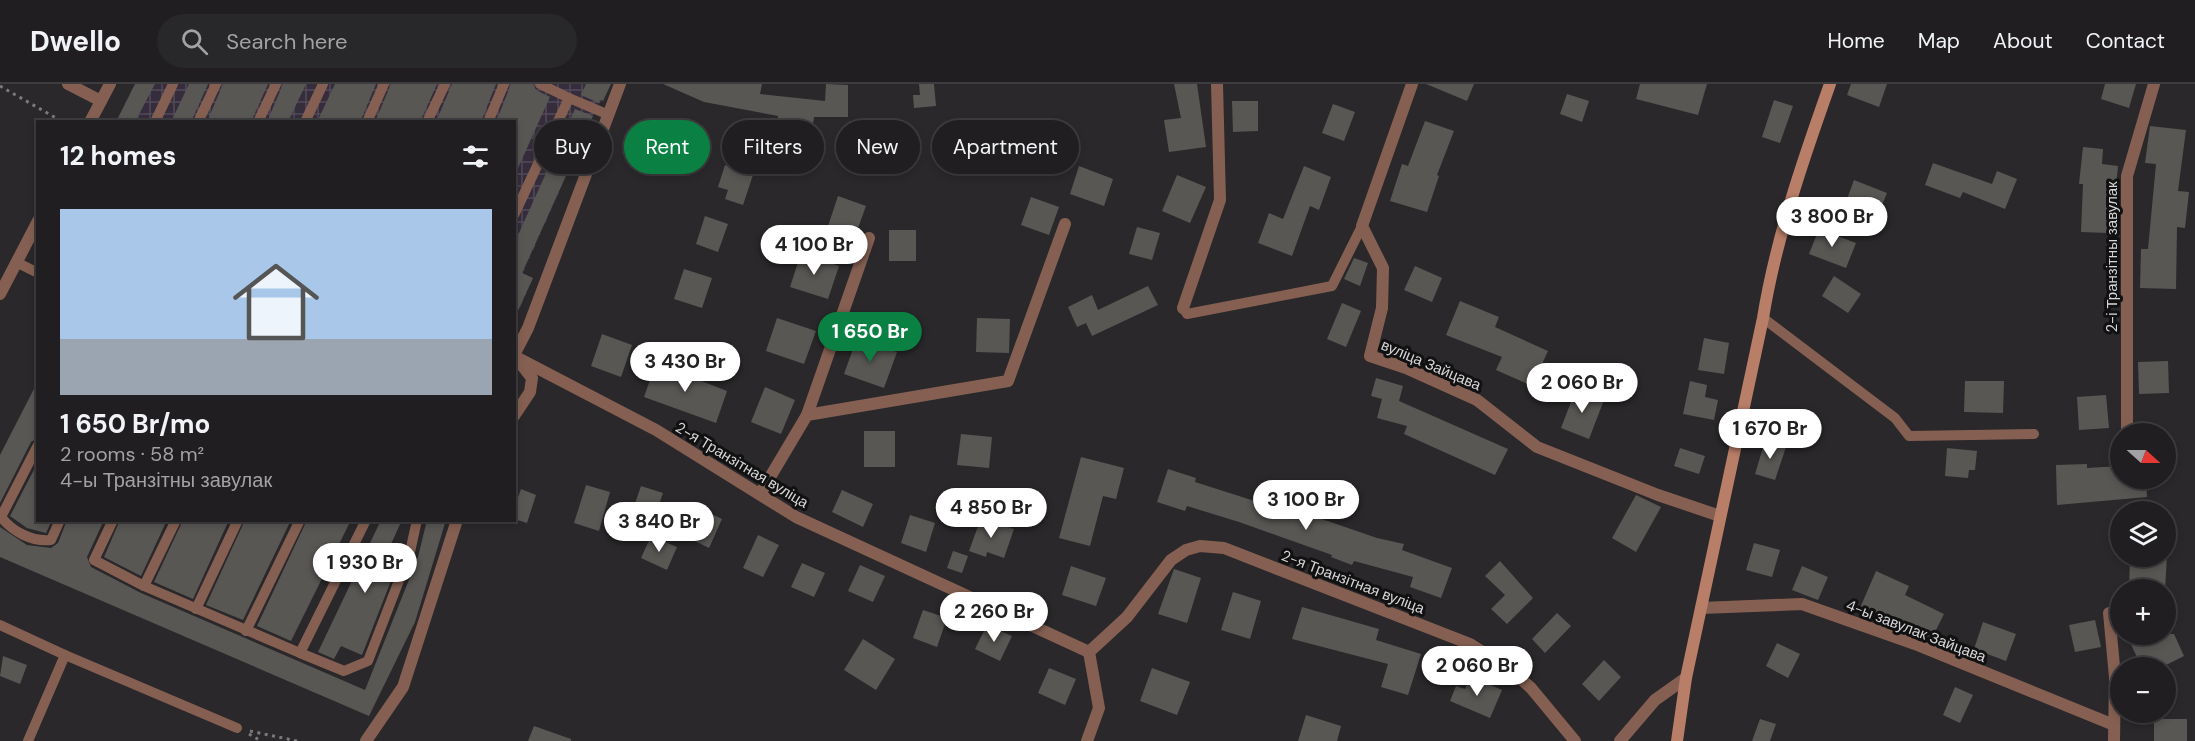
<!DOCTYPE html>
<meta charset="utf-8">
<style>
body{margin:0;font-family:"DM Sans",sans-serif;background:#282729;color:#f1f3f6;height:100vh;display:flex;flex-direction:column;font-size:22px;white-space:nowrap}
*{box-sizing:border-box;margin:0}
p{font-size:20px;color:#a2a2a5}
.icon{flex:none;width:33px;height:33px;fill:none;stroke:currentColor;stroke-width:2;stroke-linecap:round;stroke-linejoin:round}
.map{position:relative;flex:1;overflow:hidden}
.details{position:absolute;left:36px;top:36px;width:480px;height:402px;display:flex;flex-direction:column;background:#201e20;border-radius:0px;box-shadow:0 3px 9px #0003,0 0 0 2px #3d3c3e}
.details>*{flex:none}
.guide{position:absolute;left:534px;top:36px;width:570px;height:54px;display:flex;gap:12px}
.needle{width:39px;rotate:111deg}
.controls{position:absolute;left:2110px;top:339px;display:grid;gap:12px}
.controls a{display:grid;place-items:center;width:66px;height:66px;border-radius:50%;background:#201e20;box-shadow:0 3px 9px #0003,0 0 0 2px #3d3c3e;font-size:30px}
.price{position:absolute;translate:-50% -51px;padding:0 14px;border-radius:21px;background:#fff;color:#222;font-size:20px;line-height:39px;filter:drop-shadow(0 2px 3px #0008)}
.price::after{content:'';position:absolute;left:50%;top:36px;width:18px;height:14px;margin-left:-9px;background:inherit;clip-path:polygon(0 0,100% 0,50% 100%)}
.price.on{background:#0b8043;color:#fff}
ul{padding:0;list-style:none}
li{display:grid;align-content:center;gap:12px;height:318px;padding:0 24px}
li+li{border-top:2px solid #3d3c3e}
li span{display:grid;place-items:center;height:186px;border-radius:0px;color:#555}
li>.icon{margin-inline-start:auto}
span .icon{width:108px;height:108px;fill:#fffc;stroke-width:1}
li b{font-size:26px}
h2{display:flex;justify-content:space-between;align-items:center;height:72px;padding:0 24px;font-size:26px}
.pill{padding:0 21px;border-radius:27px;background:#201e20;box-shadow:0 3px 9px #0003,0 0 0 2px #3d3c3e;font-size:21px;line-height:54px}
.pill.on{background:#0b8043;color:#fff}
header{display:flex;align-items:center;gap:36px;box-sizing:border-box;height:84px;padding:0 30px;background:#201e20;border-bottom:2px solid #3d3c3e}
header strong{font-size:28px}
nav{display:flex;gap:33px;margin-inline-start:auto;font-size:21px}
.search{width:420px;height:54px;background:#282729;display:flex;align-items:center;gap:15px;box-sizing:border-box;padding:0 21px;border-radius:33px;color:#a2a2a5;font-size:22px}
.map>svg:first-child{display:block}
.industrial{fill:url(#industrial-grid)}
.building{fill:#595754}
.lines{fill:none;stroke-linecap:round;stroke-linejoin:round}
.path{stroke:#7b7a7c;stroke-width:3;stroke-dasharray:3 4.5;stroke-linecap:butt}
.lane{stroke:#856052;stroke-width:10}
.street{stroke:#856052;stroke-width:12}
.secondary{stroke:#b97e68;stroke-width:12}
.labels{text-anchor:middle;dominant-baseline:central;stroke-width:6;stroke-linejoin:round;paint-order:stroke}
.street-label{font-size:15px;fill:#d6d5d7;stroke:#121112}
</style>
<header>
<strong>Dwello</strong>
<div class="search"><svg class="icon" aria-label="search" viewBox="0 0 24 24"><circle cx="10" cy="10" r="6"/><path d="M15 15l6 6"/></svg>Search here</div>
<nav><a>Home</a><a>Map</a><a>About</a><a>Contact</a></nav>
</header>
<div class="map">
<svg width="2195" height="657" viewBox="0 0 2195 657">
<defs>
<pattern id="industrial-grid" width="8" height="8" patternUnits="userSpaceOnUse" patternTransform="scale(1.5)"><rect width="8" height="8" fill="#352c3c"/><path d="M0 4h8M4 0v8" fill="none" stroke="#524a57"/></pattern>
</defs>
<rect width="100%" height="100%" fill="#2a282a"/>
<path class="industrial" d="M135 0H608L610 1 593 31 523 189 533 194 515 235 514 38H116Z"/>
<g class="building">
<path d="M135 0H155L135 38H116Z"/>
<path d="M189 0H208L191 38H171Z"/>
<path d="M223 0H268L251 38H207Z"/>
<path d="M283 0H306L288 38H267Z"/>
<path d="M335 0H376L360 38H317Z"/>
<path d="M391 0H437L420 38H375Z"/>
<path d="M452 0H496L481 38H436Z"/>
<path d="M511 0H533L536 6 550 13 514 93V38H496Z"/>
<path d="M586 0H611L603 17 600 16 599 19 581 11Z"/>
<path d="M663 0H762L760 10 825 17 826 0 848 1V33H814L810 62 792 60 793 47 777 45 778 32 704 18Z"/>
<path d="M919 0H934L936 22 914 24 913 11H920Z"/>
<path d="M1174 0H1197L1206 63 1169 68 1164 36 1181 34Z"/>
<path d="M1426 0H1474L1467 17Z"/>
<path d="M1640 0H1707L1698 31 1636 15Z"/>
<path d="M1851 0H1887L1879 23 1847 11Z"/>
<path d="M2105 0H2136L2129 24 2101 15Z"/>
<path d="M1567 10 1589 17 1582 38 1560 30Z"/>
<path d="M1774 16 1793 22 1780 59 1762 53Z"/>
<path d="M1232 17H1258V47L1233 48Z"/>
<path d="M1333 20 1355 28 1344 57 1322 49Z"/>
<path d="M575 25 593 32 522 189 533 194 514 235V160Z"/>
<path d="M849 37 881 38 880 80 847 78Z"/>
<path d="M1425 37 1454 47 1437 91 1439 92 1427 128 1390 117 1402 80 1408 82Z"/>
<path d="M2150 42 2186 46 2178 107 2189 108 2185 144 2177 143 2176 205 2140 204 2141 165H2148L2156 80 2145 79Z"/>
<path d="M2083 63 2103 65 2102 80 2118 82 2116 103H2110L2108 149 2081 148 2083 100H2079Z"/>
<path d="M1933 79 1992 100 1997 87 2017 95 2005 125 1963 108 1960 114 1925 101Z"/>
<path d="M725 81 753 91 743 121 725 115 728 106 718 103Z"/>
<path d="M1079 82 1113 95 1104 122 1070 110Z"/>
<path d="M1304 82 1331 93 1319 126 1310 122 1292 172 1258 159 1269 129 1283 135Z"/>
<path d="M1177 91 1206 103 1190 139 1162 127Z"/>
<path d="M1854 96 1887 109 1878 131 1846 118Z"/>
<path d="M838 112 866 122 854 155 827 145Z"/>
<path d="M1031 113 1059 123 1049 151 1021 141Z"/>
<path d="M705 132 728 140 718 168 696 160Z"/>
<path d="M1137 143 1160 149 1152 176 1129 170Z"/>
<path d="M1819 145 1856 159 1846 184 1809 170Z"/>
<rect x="889" y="146" width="27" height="31"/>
<path d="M801 169 839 182 828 215 790 203Z"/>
<path d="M1354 174 1368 179 1360 202 1344 195Z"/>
<path d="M1415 182 1442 194 1432 218 1404 206Z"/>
<path d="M684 185 712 194 702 224 674 215Z"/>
<path d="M1834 192 1861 210 1848 229 1822 212Z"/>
<path d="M1148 202 1158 221 1092 252 1086 239 1077 243 1068 223 1092 211 1098 226Z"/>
<path d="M1460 217 1499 233 1495 243 1548 267 1532 302 1496 286 1502 273 1446 251Z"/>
<path d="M1342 219 1361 227 1346 263 1327 255Z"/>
<path d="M777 234 816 247 804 280 766 267Z"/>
<path d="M977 234 1010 235 1009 269 976 268Z"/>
<path d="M602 250 632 261 621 293 591 282Z"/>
<path d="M857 254 897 268 884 304 844 290Z"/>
<path d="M1704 254 1729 259 1724 290 1698 286Z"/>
<path d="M2168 277 2169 309 2139 310 2138 278Z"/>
<path d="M656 279 727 307 716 339 644 313Z"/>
<path d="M1376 294 1403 302 1399 317 1508 365 1495 391 1404 350 1407 342 1377 334 1382 315 1371 312Z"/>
<path d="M38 297V354L31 358 0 419V371Z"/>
<path d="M1690 297 1707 301 1705 313 1718 316 1714 336 1683 330Z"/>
<path d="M1965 297H2004L2003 329 1964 328Z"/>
<path d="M765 303 795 316 781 350 751 338Z"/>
<path d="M1576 305 1604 316 1589 355 1561 344Z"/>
<path d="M2106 311 2109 344 2079 346 2077 313Z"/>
<rect x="864" y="347" width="31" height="36"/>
<path d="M961 350 992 353 989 384 957 381Z"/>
<path d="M1765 357 1786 363 1775 396 1755 390Z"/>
<path d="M1680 364 1705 372 1699 390 1674 382Z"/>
<path d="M1947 364 1977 367 1975 386H1969L1968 394 1945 392Z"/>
<path d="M1081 373 1124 384 1116 415 1103 412 1090 462 1059 454Z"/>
<path d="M38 378V436H52L46 449 27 444 10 432Z"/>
<path d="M2087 380V384L2121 382V394H2146L2147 413 2057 421 2056 381Z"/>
<path d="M1168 385 1196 394 1195 398 1261 419 1265 409 1286 417 1284 422 1377 454 1404 460 1402 466 1452 484 1441 514 1410 503 1413 493 1354 477 1352 481 1331 473 1332 471 1239 438 1187 422 1185 427 1157 418Z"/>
<path d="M586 401 610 408 599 447 574 439Z"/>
<path d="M641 402 663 409 653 438 631 431Z"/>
<path d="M521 405 536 411 527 439 514 435V424Z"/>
<path d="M842 406 873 420 863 443 832 428Z"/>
<path d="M1636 411 1661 423 1636 468 1612 454Z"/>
<path d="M701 425 722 435 709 464 687 453Z"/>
<path d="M910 431 935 439 926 468 901 459Z"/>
<path d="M981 434 1014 445 1004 474 987 468 986 473 969 467Z"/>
<path d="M67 436H104L87 473 91 483 141 509 365 606 418 473 427 436H446L415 538 369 632 0 473V443L27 461 51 464 58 459Z"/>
<path d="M120 436H167L141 492 104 473Z"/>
<path d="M183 436H229L193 515 154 498Z"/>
<path d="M245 436H291L243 536 206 521Z"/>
<path d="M307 436H351L291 557 257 542Z"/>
<path d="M381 436H402L391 460 403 466 362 571 341 562 334 575 318 568Z"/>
<path d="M758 451 779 461 763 493 743 484Z"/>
<path d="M651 452 677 463 667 486 641 474Z"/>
<path d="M1754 459 1780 466 1772 493 1746 486Z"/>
<path d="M953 467 968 472 962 489 947 484Z"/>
<path d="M2130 472H2167L2165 506H2129Z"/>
<path d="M1500 477 1533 514 1507 540 1491 525 1505 511 1485 492Z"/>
<path d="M802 479 825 489 814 513 791 503Z"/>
<path d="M860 481 885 492 873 518 848 507Z"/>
<path d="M1071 482 1106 494 1096 522 1062 511Z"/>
<path d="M1802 482 1828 493 1818 516 1792 506Z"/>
<path d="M1174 485 1201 494 1187 539 1158 530Z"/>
<path d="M1876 487 1909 502 1905 511 1944 530 1931 556 1860 524Z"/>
<path d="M1233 508 1261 517 1250 555 1221 546Z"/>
<path d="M1302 523 1379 545 1376 556 1421 570 1408 611 1381 603 1388 580 1292 555Z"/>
<path d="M923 526 947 534 937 563 913 554Z"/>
<path d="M1557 529 1571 542 1545 569 1532 555Z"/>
<path d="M2095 536 2101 563 2075 568 2069 541Z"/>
<path d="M1983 538 2016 550 2006 577 1974 565Z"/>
<path d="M987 541 1012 552 1000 577 975 565Z"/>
<path d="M2140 550H2174L2184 572 2160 584H2142L2129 556Z"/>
<path d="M863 555 895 575 876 606 844 586Z"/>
<path d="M1777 559 1800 570 1788 594 1766 582Z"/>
<path d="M3 572 27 581 20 600 0 592Z"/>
<path d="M1604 576 1621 593 1599 617 1582 600Z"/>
<path d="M1049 584 1076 595 1065 621 1038 609Z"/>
<path d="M1152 584 1190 598 1177 631 1140 617Z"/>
<path d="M1471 592 1502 606 1490 634 1450 617 1456 602 1465 605Z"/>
<path d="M1955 603 1973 611 1960 639 1943 631Z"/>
<path d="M1306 631 1341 642 1337 657H1298Z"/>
<path d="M1760 635 1776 640 1770 657H1752Z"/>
<rect x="2154" y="635" width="33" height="22"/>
<path d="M534 642 571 655V657H528Z"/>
</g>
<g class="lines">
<g class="path">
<path d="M0 2 63 38"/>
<path d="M250 647 297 657"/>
<path d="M249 650 261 657"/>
</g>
<g class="lane">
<path d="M569 14 609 31"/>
<path d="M155 38 173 0"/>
<path d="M198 38 216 0"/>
<path d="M258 38 276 0"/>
<path d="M305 38 323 0"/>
<path d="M367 38 384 0"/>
<path d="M427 38 445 0"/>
<path d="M488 38 504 0"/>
<path d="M514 131 569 14 540 0"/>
<path d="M16 178 38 189"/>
<path d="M1183 224 1187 230 1332 202 1362 142"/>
<path d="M1763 234 1895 334 1909 352 2034 350"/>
<path d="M38 361 1 433C13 448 32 458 51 456L60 436"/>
<path d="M113 436 94 476 144 502 300 569"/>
<path d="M366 436 300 569 344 587 368 577 410 468 417 436"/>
<path d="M144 502 176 436"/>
<path d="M196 525 238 436"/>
<path d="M0 541 65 571 237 644"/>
<path d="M246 547 300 436"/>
<path d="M28 657 65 571"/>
</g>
<g class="street">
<path d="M68 0 101 17"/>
<path d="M1412 0 1362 142 1383 184 1382 224 1370 272 1406 284 1477 316 1537 363 1658 411 1720 432"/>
<path d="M90 38 110 0"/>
<path d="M0 210 38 137"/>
<path d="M1183 224 1220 116 1217 0"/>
<path d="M514 271 528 244 620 0"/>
<path d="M514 272 656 346 796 433 1089 568"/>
<path d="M807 331 869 154"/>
<path d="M514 332 530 308 532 294 517 275"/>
<path d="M2127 350V92L2154 0"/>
<path d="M760 410 807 331 1008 297 1065 140"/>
<path d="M1701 524 1802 520 1915 560 2114 641"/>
<path d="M2109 529 2115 593 2114 657"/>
<path d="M366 657 403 603 457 436"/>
<path d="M1087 657 1099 624 1089 568 1127 533 1171 476 1186 466 1200 462 1224 464 1470 560 1511 586 1531 604 1575 657"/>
<path d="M1620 657 1655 616 1686 594"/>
</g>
<path class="secondary" d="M1677 657 1686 594 1763 234C1776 154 1803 76 1830 0"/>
</g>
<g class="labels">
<g class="street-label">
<text transform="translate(2112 173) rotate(-90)">2-і Транзітны завулак</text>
<text transform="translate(1431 281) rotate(23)">вуліца Зайцава</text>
<text transform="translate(742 381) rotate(31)">2-я Транзітная вуліца</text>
<text transform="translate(1353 498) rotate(21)">2-я Транзітная вуліца</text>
<text transform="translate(1916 547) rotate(21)">4-ы завулак Зайцава</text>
</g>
</g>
</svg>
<div class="controls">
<a><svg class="needle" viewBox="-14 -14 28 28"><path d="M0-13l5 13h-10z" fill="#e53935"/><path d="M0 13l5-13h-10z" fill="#a2a2a5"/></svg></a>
<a><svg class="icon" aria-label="layers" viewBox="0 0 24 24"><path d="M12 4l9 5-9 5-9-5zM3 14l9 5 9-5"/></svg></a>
<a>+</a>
<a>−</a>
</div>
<b class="price" style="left:1832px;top:164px">3 800 Br</b>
<b class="price" style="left:814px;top:192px">4 100 Br</b>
<b class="price on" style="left:870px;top:279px">1 650 Br</b>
<b class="price" style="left:685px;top:309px">3 430 Br</b>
<b class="price" style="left:1582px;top:330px">2 060 Br</b>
<b class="price" style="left:1770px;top:376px">1 670 Br</b>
<b class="price" style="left:1306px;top:447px">3 100 Br</b>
<b class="price" style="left:991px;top:455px">4 850 Br</b>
<b class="price" style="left:659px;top:469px">3 840 Br</b>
<b class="price" style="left:365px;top:510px">1 930 Br</b>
<b class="price" style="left:994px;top:559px">2 260 Br</b>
<b class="price" style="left:1477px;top:613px">2 060 Br</b>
<div class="guide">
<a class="pill">Buy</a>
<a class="pill on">Rent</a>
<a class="pill">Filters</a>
<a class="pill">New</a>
<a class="pill">Apartment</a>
</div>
<section class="details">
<h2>12 homes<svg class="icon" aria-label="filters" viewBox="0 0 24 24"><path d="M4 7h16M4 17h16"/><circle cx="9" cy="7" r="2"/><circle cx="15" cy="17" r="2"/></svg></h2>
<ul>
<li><span style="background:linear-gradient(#a9c7e8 70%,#9aa5b1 0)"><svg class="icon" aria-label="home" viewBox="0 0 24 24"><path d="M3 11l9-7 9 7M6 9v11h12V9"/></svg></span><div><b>1 650 Br/mo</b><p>2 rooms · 58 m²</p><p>4-ы Транзітны завулак</p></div></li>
</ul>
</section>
</div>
